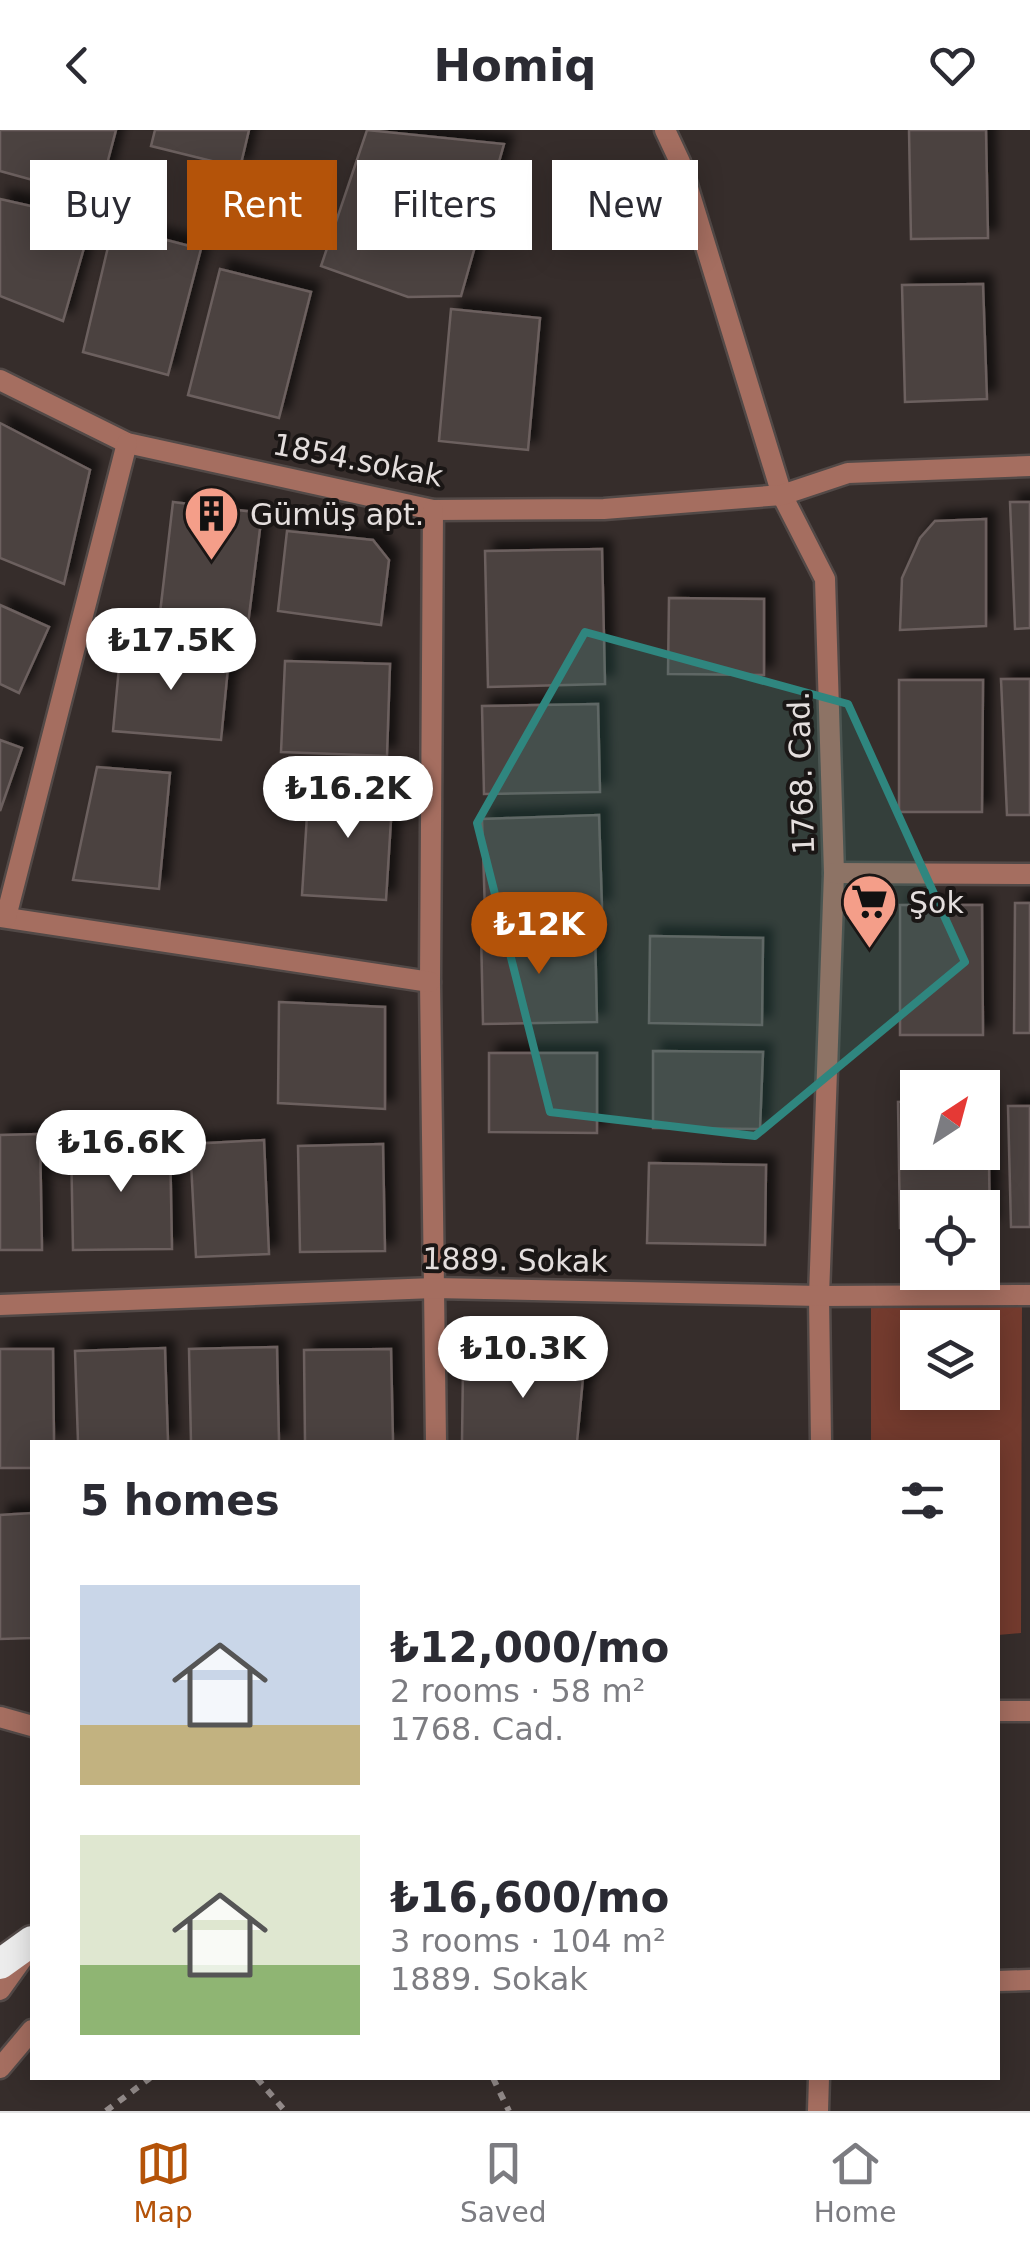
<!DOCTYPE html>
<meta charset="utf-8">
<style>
body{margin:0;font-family:"DejaVu Sans",sans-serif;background:#f2f2f3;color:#2b2b33;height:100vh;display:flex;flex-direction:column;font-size:38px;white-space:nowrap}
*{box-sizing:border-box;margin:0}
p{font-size:32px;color:#7c7c81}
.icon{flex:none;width:55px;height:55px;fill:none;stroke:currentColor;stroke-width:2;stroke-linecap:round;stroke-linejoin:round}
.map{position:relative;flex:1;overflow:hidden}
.panel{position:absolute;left:30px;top:1310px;width:970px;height:640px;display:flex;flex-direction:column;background:#fff;border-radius:0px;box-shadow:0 5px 25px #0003}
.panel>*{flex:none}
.top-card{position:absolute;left:30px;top:30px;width:970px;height:90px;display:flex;gap:20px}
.needle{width:65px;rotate:36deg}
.tools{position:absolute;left:900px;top:940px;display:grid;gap:20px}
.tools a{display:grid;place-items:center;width:100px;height:100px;border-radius:0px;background:#fff;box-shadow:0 5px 25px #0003;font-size:50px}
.price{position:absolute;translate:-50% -85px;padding:0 22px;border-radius:35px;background:#fff;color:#222;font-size:32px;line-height:65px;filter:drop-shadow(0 2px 5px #0008)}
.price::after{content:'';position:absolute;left:50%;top:60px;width:30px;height:22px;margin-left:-15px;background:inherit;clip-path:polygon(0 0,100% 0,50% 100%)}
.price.on{background:#b45309;color:#fff}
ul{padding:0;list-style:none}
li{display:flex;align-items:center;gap:30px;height:250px;padding:0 50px}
li span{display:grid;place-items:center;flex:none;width:280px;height:200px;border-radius:0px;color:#555}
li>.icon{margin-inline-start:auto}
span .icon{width:120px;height:120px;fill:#fffc;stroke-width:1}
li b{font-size:42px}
h2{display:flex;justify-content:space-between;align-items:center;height:120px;padding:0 50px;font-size:42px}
.pill{padding:0 35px;border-radius:0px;background:#fff;box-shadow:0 5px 25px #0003;font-size:35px;line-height:90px}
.pill.on{background:#b45309;color:#fff}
header{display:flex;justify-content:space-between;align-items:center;height:130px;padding:0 50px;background:#fff;font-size:45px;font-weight:800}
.dock{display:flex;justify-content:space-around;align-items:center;height:140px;border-top:2px solid #e1e1e2;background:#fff;font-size:28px;color:#7c7c81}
.dock a{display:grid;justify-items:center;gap:5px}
.dock .on{color:#b45309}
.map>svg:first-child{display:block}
.green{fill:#743b2e;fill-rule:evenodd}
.building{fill:#4c4240;stroke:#6c615f;stroke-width:2.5;filter:url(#shadow)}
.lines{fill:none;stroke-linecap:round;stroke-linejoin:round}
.minor-casing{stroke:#524947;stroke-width:25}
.tertiary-casing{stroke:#524947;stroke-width:25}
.motorway-casing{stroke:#524947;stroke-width:35}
.path{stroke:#948c8b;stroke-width:6;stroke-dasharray:8 8;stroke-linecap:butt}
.minor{stroke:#a56e60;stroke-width:20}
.tertiary{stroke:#a56e60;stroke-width:20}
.motorway{stroke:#ececec;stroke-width:30}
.marked{fill:#2f867f;fill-opacity:0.2;stroke:#2f867f;stroke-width:8;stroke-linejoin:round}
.labels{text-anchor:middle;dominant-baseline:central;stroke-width:8;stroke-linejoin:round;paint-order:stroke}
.street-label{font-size:30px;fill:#e4dedd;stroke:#1a1615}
.poi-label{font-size:30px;fill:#e4dedd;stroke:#1a1615;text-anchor:start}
</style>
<header><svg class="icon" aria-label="back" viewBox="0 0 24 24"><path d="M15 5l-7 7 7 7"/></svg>Homiq<svg class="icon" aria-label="heart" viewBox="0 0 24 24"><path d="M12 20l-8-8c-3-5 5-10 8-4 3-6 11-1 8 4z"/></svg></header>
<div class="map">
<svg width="1030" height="1981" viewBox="0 0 1030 1981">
<defs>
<filter id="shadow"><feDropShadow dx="9" dy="-9" stdDeviation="5" flood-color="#0009"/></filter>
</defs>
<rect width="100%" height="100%" fill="#362d2b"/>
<path class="green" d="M1022 1172 1021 1503 998 1505V1312H871V1175ZM918 1198H982V1262H918Z"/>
<g class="building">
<path d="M0 0H116L98 68 0 41Z"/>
<path d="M155 0H249L240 38 151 16Z"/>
<path d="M367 0 504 14 461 166 408 167 321 136Z"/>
<path d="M909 0H986L988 108 911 109Z"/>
<path d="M0 69 92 90 63 191 0 166Z"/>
<path d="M113 96 201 119 168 245 83 222Z"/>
<path d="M220 139 311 162 279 288 188 265Z"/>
<path d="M983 154 987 269 905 272 902 155Z"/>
<path d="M451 179 540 188 528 320 439 311Z"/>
<path d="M0 293 90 340 64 454 0 428Z"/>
<path d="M173 372 262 383 248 494 160 483Z"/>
<path d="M1010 372H1030V498L1015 499Z"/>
<path d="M986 389V496L900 500 902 448 920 408 935 391Z"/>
<path d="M287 401 373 410 389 430 381 495 278 481Z"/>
<path d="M602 419 605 554 488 557 485 421Z"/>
<path d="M669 468 764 469V545L668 544Z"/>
<path d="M0 475 49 497 19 563 0 554Z"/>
<path d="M121 516 229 527 221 610 113 601Z"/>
<path d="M285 531 390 534 387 626 281 622Z"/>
<path d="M1001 549H1030V685H1007Z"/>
<path d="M899 550H983L982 682H899Z"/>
<path d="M598 574 600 662 484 664 482 576Z"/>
<path d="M0 610 22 618 0 681Z"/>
<path d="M97 637 170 643 159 759 73 750Z"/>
<path d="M309 653 393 658 386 770 302 765Z"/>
<path d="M599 685 602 778 485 782 482 689Z"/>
<path d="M1015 773H1030V903H1014Z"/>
<path d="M900 775H982L983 905H900Z"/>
<path d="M595 800 597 892 483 894 481 802Z"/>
<path d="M650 806 763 808 762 895 649 893Z"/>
<path d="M279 872 385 877V979L278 973Z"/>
<path d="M653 921 763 922 760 999 653 998Z"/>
<path d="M489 923H597V1003L489 1002Z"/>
<path d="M988 970 990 1097H982V1078H918V1098H900L898 972 918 971V1022H982V971Z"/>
<path d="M1008 976H1030V1097H1011Z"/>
<path d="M40 1004 42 1120H0V1005Z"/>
<path d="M170 1010 172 1119 73 1120 71 1011Z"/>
<path d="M264 1010 269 1124 196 1127 190 1014Z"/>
<path d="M383 1014 385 1121 300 1122 298 1016Z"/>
<path d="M649 1033 766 1035 765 1115 647 1113Z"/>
<path d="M277 1217 279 1312H191L189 1219Z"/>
<path d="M165 1218 168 1312H78L75 1221Z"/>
<path d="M0 1219H53L54 1312H32V1338H0Z"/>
<path d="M391 1219 393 1312H305L304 1220Z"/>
<path d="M585 1226 577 1312H462L463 1237Z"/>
<path d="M32 1383V1508L0 1509V1385Z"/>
</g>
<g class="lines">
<defs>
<g id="minor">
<path d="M665 0 680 32 782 365 825 449 834 743 819 1166 821 1312"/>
<path d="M0 250 127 313 433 380 604 379 782 365 848 343 1030 336"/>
<path d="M433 380 430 852 436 1312"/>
<path d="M834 743 1030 744"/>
<path d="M0 787 430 852"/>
<path d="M6 787 127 313"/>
<path d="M0 1175 434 1158 819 1166 1030 1165"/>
<path d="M998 1851 1030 1850"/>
<path d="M818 1981 819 1948"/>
</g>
<g id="tertiary">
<path d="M998 1581H1030"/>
<path d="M0 1587 32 1596"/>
<path d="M0 1860 25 1825"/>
<path d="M0 1938 32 1900"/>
</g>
<path id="motorway" d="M0 1834 32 1811"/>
</defs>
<use href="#minor" class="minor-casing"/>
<use href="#tertiary" class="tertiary-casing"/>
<use href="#motorway" class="motorway-casing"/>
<g class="path">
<path d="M257 1948 285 1981"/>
<path d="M493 1948 509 1981"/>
<path d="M106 1981 150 1948"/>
</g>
<use href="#minor" class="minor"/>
<use href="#tertiary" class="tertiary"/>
<use href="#motorway" class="motorway"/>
</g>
<path class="marked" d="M585 502 848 574 965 832 755 1006 550 982 477 693Z"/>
<defs>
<symbol id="building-pin" viewBox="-11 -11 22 30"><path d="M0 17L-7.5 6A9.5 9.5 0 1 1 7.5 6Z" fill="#f49e89" stroke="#1a1615"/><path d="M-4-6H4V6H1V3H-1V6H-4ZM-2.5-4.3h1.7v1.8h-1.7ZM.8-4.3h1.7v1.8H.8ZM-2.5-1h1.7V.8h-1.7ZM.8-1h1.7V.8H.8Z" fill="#111"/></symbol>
<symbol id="supermarket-pin" viewBox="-11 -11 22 30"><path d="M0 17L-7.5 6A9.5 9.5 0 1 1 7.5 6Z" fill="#f49e89" stroke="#1a1615"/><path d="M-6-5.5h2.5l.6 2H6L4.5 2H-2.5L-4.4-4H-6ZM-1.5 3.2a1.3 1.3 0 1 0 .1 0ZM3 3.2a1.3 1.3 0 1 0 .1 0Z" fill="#111"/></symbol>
</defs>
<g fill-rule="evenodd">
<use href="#building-pin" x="180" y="352" width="63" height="86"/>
<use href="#supermarket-pin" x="838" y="740" width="63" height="86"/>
</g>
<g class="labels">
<g class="street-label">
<text transform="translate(358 330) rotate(11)">1854.sokak</text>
<text transform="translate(801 643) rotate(-92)">1768. Cad.</text>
<text transform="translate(515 1130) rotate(1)">1889. Sokak</text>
</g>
<g class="poi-label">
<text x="250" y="384">Gümüş apt.</text>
<text x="909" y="772">Şok</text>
</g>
</g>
</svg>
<div class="tools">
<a><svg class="needle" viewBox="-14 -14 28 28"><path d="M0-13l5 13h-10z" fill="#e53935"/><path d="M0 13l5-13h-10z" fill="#7c7c81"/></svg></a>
<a><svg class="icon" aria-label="locate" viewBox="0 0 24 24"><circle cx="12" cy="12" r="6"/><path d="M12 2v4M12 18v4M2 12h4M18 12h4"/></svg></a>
<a><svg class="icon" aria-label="layers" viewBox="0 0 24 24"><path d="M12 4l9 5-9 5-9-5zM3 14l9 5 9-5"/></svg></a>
</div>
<b class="price" style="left:171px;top:563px">₺17.5K</b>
<b class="price" style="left:348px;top:711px">₺16.2K</b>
<b class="price on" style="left:539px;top:847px">₺12K</b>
<b class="price" style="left:121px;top:1065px">₺16.6K</b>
<b class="price" style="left:523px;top:1271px">₺10.3K</b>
<div class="top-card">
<a class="pill">Buy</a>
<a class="pill on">Rent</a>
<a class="pill">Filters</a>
<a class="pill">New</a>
</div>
<section class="panel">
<h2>5 homes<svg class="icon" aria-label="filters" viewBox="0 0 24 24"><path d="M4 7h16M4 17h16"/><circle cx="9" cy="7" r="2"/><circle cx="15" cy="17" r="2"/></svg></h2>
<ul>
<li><span style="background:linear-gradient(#c9d6e8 70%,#c2b280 0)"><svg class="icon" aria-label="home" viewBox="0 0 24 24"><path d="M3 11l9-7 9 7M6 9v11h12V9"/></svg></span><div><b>₺12,000/mo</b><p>2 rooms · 58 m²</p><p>1768. Cad.</p></div></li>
<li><span style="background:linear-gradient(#dfe7d0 65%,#8fb573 0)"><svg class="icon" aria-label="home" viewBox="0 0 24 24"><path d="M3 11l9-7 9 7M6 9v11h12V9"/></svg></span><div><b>₺16,600/mo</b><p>3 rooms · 104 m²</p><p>1889. Sokak</p></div></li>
</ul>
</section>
</div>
<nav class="dock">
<a class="on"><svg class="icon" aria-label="map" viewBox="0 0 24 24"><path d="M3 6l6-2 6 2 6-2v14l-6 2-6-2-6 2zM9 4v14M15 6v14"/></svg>Map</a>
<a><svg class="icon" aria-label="saved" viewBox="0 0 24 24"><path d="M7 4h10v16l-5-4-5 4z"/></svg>Saved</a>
<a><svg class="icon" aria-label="home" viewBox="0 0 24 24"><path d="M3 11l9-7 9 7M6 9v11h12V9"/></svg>Home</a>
</nav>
